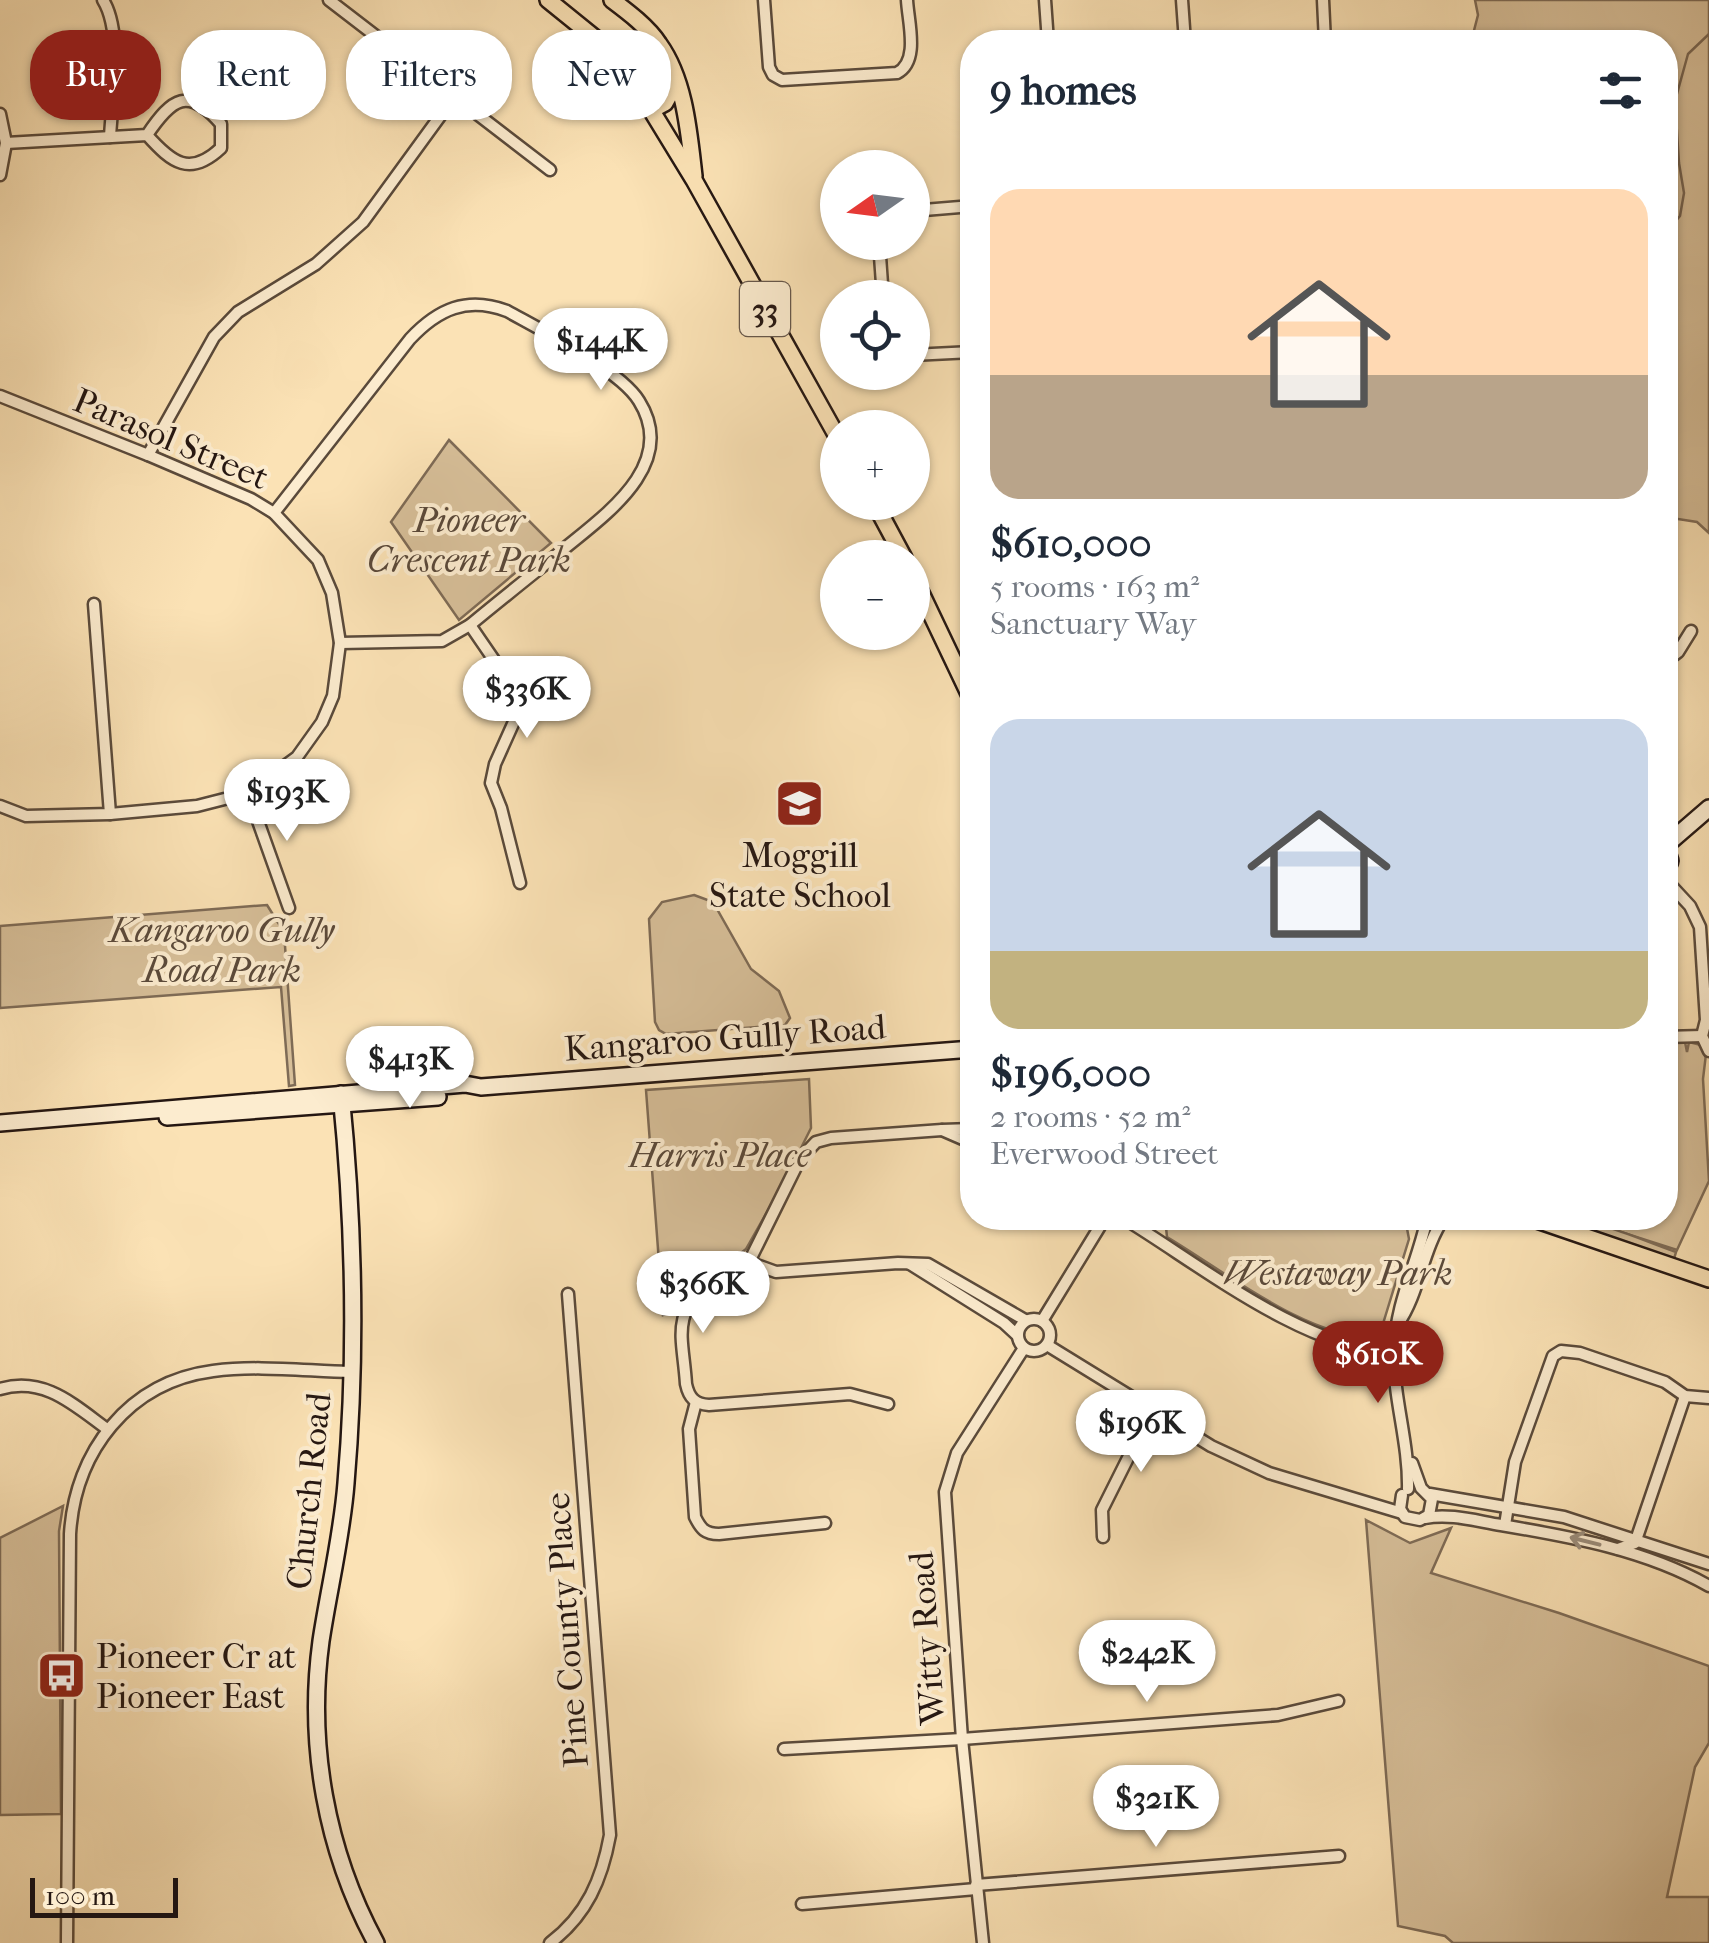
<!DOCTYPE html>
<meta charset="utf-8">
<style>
body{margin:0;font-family:"IM FELL French Canon",serif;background:#f2f2f3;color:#1f2937;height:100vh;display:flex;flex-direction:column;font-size:38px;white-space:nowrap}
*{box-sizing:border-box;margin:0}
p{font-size:32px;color:#747a83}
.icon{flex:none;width:55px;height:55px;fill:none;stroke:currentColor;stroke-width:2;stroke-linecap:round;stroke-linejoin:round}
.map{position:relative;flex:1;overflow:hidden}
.details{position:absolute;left:960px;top:30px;width:718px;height:1200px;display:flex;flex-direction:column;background:#fff;border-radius:40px;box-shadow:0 2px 8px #0004}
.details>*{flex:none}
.banner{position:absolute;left:30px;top:30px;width:780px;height:90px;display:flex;gap:20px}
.needle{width:65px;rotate:256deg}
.fabs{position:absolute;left:820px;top:150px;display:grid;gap:20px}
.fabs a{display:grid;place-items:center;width:110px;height:110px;border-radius:50%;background:#fff;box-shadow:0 2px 8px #0004;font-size:50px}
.scale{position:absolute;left:30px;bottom:25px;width:148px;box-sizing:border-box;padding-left:10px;border:5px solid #251712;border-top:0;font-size:28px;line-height:35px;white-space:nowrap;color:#251712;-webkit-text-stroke:8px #fceccf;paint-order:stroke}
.price{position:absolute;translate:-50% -85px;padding:0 22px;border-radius:35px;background:#fff;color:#222;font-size:32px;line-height:65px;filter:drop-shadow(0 2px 5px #0008)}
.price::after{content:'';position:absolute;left:50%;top:60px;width:30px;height:22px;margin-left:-15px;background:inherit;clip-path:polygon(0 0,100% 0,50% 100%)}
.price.selected{background:#8f2418;color:#fff}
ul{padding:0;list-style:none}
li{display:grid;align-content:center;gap:20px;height:530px;padding:0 30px}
li span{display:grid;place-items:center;height:310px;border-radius:30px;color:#555}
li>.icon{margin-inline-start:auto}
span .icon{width:180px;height:180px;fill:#fffc;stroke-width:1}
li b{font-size:42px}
h2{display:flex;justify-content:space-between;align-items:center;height:120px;padding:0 30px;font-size:42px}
.chip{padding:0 35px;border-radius:40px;background:#fff;box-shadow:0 2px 8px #0004;font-size:35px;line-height:90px}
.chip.selected{background:#8f2418;color:#fff}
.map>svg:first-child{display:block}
.green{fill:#d7bf99;stroke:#7e6b56;stroke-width:2.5}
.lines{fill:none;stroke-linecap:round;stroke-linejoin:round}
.stream{stroke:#7a6753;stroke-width:2.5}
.street-casing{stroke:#5a4a3b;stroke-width:15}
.secondary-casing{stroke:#251712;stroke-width:20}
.primary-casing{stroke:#251712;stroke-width:20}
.street{stroke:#fceccf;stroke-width:10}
.secondary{stroke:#fceccf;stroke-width:15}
.primary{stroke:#fbe2b5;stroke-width:15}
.oneway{stroke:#9b8c7a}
.labels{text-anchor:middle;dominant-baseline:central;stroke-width:8;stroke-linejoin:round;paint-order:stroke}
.shield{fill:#fceccf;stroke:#66574b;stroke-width:2.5}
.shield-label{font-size:32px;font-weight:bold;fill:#251712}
.street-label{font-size:35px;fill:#251712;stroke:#fceccf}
.park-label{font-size:35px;font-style:italic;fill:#5a493a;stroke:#fceccf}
.poi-label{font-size:35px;fill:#251712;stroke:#fceccf}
</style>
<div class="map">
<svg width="1709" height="1943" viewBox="0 0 1709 1943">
<rect width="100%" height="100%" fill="#fbe2b5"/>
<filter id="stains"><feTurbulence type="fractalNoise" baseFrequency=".002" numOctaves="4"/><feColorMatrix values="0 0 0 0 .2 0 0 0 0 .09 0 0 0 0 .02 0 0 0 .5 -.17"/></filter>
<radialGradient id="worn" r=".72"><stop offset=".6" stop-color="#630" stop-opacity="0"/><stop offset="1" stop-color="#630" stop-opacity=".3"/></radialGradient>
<g class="green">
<path d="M1475 0H1709V533L1697 522 1665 517V42H1471L1478 15Z"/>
<path d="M449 440 551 543 459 620 391 522Z"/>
<path d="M694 895 713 902 751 969 779 991 790 1018 785 1025 666 1034 659 1030 655 1022 649 919 662 902Z"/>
<path d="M267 905 284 932 295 1085 289 1086 281 987 0 1008V926Z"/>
<path d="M1685 1042 1687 1052 1689 1042 1701 1045 1706 1054 1703 1079 1709 1181 1677 1250 1577 1218H1665V1043Z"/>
<path d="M809 1079 811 1128 783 1184 746 1249 684 1299 678 1310 663 1315 646 1090Z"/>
<path d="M1165 1218H1405L1409 1239 1378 1340C1301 1334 1232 1276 1167 1237Z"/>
<path d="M1554 1218C1594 1217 1638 1239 1676 1252L1674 1259Z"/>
<path d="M63 1506 59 1531 61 1814 0 1815V1538Z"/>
<path d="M1366 1520 1410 1543 1451 1528 1431 1573 1559 1613 1709 1666V1743L1695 1767 1667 1897H1709V1943H1453L1445 1936 1398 1926Z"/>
</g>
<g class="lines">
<path class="stream" d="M1665 229 1668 230 1680 216 1684 193 1679 163 1675 101 1688 54 1709 34"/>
<defs>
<g id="street">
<path d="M103 0C123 32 112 99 110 137"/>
<path d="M329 0 550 170"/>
<path d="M764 0 769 67 773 75 782 80 897 73C920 61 908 22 907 0"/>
<path d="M1045 0 1048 42"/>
<path d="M1182 0 1185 42"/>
<path d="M1323 0 1325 42"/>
<path d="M0 114 6 143 0 175"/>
<path d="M6 143 147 135C172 163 190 177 221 148V124C188 86 172 98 147 135"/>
<path d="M833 208 838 209"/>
<path d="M912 211 972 206"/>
<path d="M879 242 883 298"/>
<path d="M912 355 972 352"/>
<path d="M0 396 148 455 251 499 274 513 318 560 332 593 340 643 333 696 322 722 297 757 248 793 197 806 110 814 26 816 0 806"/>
<path d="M148 455 214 337 238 312 316 264 363 222 454 97"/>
<path d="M274 513 410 339C438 309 467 296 507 311 541 330 620 370 639 401 680 466 602 517 559 553 529 577 499 601 470 625L442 641 340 643"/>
<path d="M94 604 110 814"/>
<path d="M470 625 518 695 517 715 495 764 491 783 501 808 520 883"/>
<path d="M1665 662 1678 652 1691 631"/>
<path d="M248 793 289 908"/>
<path d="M1665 879 1690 906 1700 927 1706 1020 1702 1036 1709 1051"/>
<path d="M1665 1037 1702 1036"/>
<path d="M972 1129 942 1130 972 1143"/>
<path d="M1128 1221C1207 1270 1300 1345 1394 1354"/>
<path d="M749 1262 800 1159 816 1142 831 1138 942 1130"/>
<path d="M910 1264 1004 1323 1017 1335"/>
<circle cx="1034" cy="1335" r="16"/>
<path d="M1042 1321 1105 1218"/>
<path d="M1398 1324C1420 1292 1422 1250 1444 1218"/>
<path d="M1047 1345 1211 1446 1269 1473 1402 1513"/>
<path d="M0 1389C44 1376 74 1405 107 1429"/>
<path d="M696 1402 689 1429 695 1517C701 1529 705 1534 719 1534L825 1523"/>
<path d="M888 1404 850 1394 709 1405C695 1404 689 1398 686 1384 683 1337 670 1315 710 1282 720 1273 729 1264 743 1260L776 1272 898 1263 928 1264 1025 1320"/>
<path d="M1408 1489C1409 1442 1393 1398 1394 1352 1396 1300 1417 1265 1427 1218"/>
<path d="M1430 1494 1564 1517 1709 1564"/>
<path d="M1402 1495 1400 1509 1405 1517 1420 1520 1429 1515 1432 1499 1421 1488 1412 1463"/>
<path d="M1425 1518C1450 1513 1476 1521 1501 1525 1572 1537 1646 1550 1709 1586"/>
<path d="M1505 1525 1515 1462 1553 1356 1561 1351 1580 1353 1665 1382 1685 1396 1709 1398"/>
<path d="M1103 1537 1102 1510 1152 1410"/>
<path d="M1618 1549 1635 1543 1685 1396"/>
<path d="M784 1749 962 1739 1278 1715 1338 1701"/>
<path d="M976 1885 1339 1856"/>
<path d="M802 1904 976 1889"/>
<path d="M67 1943 70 1534C75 1452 128 1382 213 1371 258 1365 306 1371 351 1372"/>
<path d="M550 1943C587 1915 602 1879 610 1835L568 1294"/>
<path d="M983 1943 962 1739 945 1492 957 1453 1024 1348"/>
</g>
<g id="secondary">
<path d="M1665 846 1709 808"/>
<path d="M1665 846 1670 861 1665 872"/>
<path d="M341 1094C354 1223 357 1354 346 1483 342 1536 329 1588 321 1641 307 1744 326 1851 376 1943"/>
<path d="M167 1117 438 1097"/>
<path d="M0 1123 465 1084 481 1087 972 1049"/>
</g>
<g id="primary">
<path d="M548 0 595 38 639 90 694 180 838 438"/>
<path d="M612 0C628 12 648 27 659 44 685 80 689 133 694 176"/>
<path d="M652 110 665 103 676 83"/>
<path d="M874 502 904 558"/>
<path d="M912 574 972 700"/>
<path d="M1531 1218 1709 1279"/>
</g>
</defs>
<use href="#street" class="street-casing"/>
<use href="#secondary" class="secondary-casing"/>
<use href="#primary" class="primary-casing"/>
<use href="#street" class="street"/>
<use href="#secondary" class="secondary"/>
<use href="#primary" class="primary"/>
</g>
<defs><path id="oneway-shaft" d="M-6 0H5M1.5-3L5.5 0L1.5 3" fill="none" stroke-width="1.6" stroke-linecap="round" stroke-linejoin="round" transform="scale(2.5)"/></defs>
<use class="oneway" href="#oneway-shaft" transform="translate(1585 1541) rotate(-166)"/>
<defs>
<symbol id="school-square" viewBox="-11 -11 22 22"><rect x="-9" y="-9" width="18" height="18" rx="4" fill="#8f2418" stroke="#fceccf"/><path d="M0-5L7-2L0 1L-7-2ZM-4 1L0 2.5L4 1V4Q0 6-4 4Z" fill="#fff"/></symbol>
<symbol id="bus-square" viewBox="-11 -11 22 22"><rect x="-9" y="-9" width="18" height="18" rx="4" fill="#8f2418" stroke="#fceccf"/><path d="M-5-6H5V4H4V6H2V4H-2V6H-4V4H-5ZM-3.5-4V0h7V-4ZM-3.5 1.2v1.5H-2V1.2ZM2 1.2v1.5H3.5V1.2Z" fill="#fff"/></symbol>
</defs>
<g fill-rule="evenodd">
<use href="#school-square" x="772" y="776" width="55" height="55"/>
<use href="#bus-square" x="34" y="1648" width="55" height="55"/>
</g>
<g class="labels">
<rect class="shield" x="740" y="282" width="50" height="54" rx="8"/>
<g class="shield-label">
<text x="765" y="309">33</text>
</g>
<g class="street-label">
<text transform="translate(171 439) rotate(23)">Parasol Street</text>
<text transform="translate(725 1038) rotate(-4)">Kangaroo Gully Road</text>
<text transform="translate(309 1491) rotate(-84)">Church Road</text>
<text transform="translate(567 1630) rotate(-94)">Pine County Place</text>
<text transform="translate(927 1638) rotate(-94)">Witty Road</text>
</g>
<g class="park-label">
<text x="469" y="520">Pioneer<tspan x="469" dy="40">Crescent Park</tspan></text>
<text x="222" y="930">Kangaroo Gully<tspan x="222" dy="40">Road Park</tspan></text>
<text x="720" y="1155">Harris Place</text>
<text x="1338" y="1273">Westaway Park</text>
</g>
<g class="poi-label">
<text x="800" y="855">Moggill<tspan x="800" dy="40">State School</tspan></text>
<text x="96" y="1656" text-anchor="start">Pioneer Cr at<tspan x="96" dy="40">Pioneer East</tspan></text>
</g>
</g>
<rect width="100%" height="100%" filter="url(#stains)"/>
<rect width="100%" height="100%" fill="url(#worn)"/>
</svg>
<div class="fabs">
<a><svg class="needle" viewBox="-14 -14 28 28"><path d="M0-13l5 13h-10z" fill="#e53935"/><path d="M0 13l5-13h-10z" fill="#747a83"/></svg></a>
<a><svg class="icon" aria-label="locate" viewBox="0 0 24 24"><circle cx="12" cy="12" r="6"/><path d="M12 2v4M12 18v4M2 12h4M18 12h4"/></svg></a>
<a>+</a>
<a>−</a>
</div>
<div class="scale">100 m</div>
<b class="price" style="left:601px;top:393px">$144K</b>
<b class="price" style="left:527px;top:741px">$336K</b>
<b class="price" style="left:287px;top:844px">$193K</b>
<b class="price" style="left:410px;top:1111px">$413K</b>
<b class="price" style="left:703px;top:1336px">$366K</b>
<b class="price selected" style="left:1378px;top:1406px">$610K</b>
<b class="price" style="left:1141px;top:1475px">$196K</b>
<b class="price" style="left:1147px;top:1705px">$242K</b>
<b class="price" style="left:1156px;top:1850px">$321K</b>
<div class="banner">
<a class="chip selected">Buy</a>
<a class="chip">Rent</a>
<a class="chip">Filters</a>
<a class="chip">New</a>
</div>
<section class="details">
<h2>9 homes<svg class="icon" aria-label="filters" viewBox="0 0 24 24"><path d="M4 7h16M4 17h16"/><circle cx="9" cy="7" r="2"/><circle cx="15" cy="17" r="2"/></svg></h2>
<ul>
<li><span style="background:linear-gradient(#ffd9b3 60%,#b9a48a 0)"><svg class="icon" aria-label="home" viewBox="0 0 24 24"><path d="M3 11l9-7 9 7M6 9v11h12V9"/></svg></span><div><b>$610,000</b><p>5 rooms · 163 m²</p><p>Sanctuary Way</p></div></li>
<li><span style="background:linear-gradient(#c9d6e8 75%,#c2b280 0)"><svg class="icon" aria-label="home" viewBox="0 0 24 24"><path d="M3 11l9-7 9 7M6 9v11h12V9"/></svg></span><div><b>$196,000</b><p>2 rooms · 52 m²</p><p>Everwood Street</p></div></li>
</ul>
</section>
</div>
